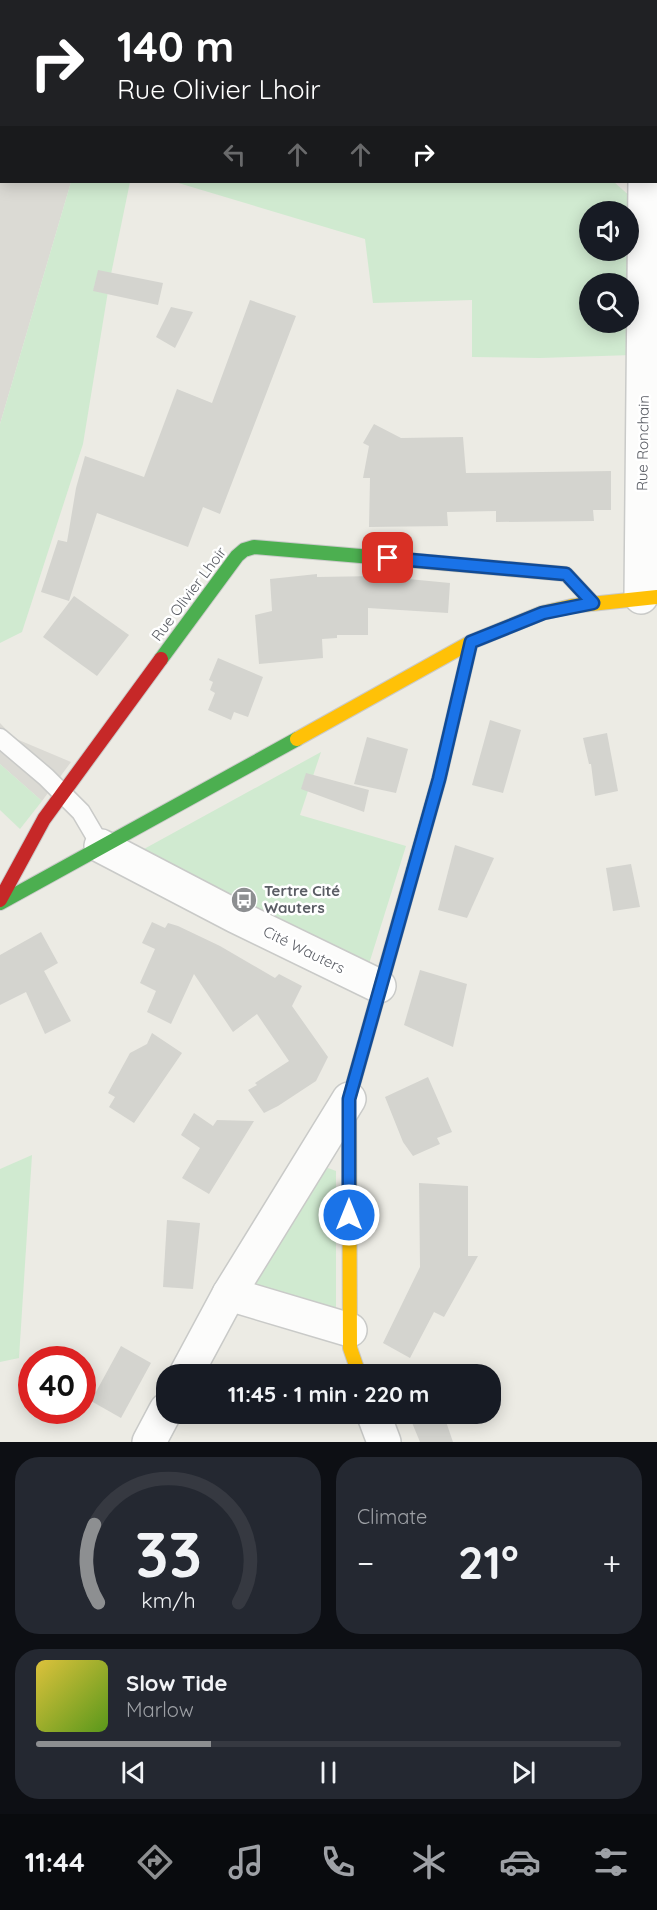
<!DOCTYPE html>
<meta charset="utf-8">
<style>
body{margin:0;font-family:Quicksand,sans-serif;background:#242831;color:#f1f3f6;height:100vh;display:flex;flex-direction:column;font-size:22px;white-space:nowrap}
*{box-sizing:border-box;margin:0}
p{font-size:20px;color:#9ea1a6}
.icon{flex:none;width:33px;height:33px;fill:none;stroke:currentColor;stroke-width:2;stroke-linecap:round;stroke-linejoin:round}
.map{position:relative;height:1442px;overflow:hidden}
.side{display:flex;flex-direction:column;gap:15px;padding:15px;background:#0d0f14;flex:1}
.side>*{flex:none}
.guide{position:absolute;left:0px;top:0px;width:657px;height:183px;box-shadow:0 3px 15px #0003;background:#202124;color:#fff;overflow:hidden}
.buttons{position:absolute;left:579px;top:201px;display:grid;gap:12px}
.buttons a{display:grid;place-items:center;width:60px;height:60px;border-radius:50%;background:#171b24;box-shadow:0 3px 15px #0003;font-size:30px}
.speed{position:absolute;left:18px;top:1346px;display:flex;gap:12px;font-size:30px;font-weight:700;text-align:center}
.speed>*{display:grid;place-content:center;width:78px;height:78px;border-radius:50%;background:#171b24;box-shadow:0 3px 15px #0003;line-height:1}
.speed .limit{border:9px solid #d22;background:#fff;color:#111}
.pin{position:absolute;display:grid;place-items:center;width:51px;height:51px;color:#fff;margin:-26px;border-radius:12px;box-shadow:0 3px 9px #0006}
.me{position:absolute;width:66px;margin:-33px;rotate:0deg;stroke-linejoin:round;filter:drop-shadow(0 0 4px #0008)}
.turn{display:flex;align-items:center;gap:21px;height:126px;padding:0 18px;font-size:27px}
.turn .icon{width:78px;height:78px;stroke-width:2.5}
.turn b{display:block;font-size:42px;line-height:51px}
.lanes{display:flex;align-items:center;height:57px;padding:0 18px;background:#0003;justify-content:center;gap:30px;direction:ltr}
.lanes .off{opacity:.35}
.big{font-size:45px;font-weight:800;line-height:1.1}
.side .widget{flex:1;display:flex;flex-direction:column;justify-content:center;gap:9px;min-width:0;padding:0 21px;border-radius:24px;background:#242831}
.side .dial{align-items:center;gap:0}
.dial svg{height:156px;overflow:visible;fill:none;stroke:#363941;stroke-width:7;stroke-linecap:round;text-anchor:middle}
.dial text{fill:#f1f3f6;stroke:none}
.song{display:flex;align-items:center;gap:18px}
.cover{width:72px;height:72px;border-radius:9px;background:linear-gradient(135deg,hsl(50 70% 55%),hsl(90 70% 35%))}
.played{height:6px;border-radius:3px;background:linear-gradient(90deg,#8d8f91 30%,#363941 30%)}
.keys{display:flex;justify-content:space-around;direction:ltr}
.heat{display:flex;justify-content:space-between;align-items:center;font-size:33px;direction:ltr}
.side .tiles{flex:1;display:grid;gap:15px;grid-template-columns:1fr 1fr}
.widget:last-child{grid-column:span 2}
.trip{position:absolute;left:156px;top:1364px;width:345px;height:60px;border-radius:24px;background:#171b24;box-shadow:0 3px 15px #0003;font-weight:800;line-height:60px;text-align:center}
.dock{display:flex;height:96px;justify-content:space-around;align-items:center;background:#090b0e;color:#9ea1a6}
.dock .icon{width:42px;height:42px}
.dock .current{color:#8d8f91}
.dock b{font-size:27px;color:#f1f3f6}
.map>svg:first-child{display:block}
.industrial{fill:#dbdad4}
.green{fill:#d0ead0;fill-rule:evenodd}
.building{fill:#d4d4cf}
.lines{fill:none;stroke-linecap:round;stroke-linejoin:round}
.lane-casing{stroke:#c9cac8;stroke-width:21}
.street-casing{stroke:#c9cac8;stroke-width:36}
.fast-casing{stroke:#cacac9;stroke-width:16}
.slow-casing{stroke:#cacac9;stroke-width:16}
.jam-casing{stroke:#cacac9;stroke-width:16}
.lane{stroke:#fcfcfb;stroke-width:18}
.street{stroke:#fcfcfb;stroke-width:33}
.fast{stroke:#4caf50;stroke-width:14}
.slow{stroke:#ffc107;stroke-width:14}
.jam{stroke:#c62828;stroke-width:14}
.route-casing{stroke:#114b97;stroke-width:15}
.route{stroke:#1a73e8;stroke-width:10}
.labels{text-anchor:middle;stroke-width:5;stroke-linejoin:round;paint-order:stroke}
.street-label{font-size:15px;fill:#5a5d64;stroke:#fff}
.poi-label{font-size:15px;font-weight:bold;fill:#5a5d64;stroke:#fff;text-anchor:start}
</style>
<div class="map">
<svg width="657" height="1442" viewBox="0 0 657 1442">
<rect width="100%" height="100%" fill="#ecebe4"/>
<g class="industrial">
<path d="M0 0H584L2 2V182H71L0 424Z"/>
<path d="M0 723 14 738 71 762 42 801 0 764Z"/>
</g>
<g class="green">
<path d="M71 182H130L110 279 83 444 22 632 0 643V424Z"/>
<path d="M175 182H614L632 198V355L540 358 472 357V300L373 303 365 239ZM590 212H628V250H590ZM590 284H628V322H590Z"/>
<path d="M321 752 300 815 406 846 368 967 150 862 144 849Z"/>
<path d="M0 764 42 801 20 829 0 810Z"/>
<path d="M32 1155 19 1358 0 1362V1169Z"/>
<path d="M328 1168 336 1171V1315L250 1283 320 1170Z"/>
</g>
<g class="building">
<path d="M98 270 163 283 158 305 93 291Z"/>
<path d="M250 300 296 316 220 514 203 507 188 547 97 513 69 601 41 592 58 540 67 542 76 488 85 456 144 477 177 389 212 403Z"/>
<path d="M171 307 193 312 175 348 156 337Z"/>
<path d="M374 424 401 438 463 437 466 473 611 471V510H593L594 521 496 522V511L447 512 448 526 369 527 370 478H363L369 446 363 443Z"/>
<path d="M317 574V577L377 576 450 583 448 613 368 608V635H337V638L322 639 323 658 259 664 255 615 272 611 270 579Z"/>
<path d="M74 596 129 635 97 676 43 637Z"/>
<path d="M218 658 263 677 248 717 234 712 231 720 208 710 215 693 210 690 213 682 209 680Z"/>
<path d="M490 720 521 730 503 793 472 785Z"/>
<path d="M607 733 618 791 595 796 591 764H589L583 738Z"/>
<path d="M367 737 408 749 396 793 354 784Z"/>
<path d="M306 773 369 790 364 812 301 789Z"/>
<path d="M455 845 494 858 467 918 438 910Z"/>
<path d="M631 864 640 907 613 911 606 868Z"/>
<path d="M152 922 165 928 168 923 178 926 220 946 275 978 279 974 302 986 292 1006 328 1057 316 1081 278 1106 264 1113 248 1090 257 1085 255 1083 289 1061 257 1014 233 1032 194 974 171 1024 147 1012 156 991 140 983 155 949 142 943Z"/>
<path d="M41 932 58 963 44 971 71 1021 45 1034 26 992 0 1005V955Z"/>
<path d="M420 970 467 984 453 1047 404 1025Z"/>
<path d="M152 1033 182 1053 134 1123 109 1107 115 1097 108 1093 130 1053 147 1044Z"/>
<path d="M428 1077 452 1132 437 1138 440 1144 413 1156 403 1142 385 1097Z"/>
<path d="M194 1113 213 1126 217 1120 254 1121 209 1194 182 1178 200 1148 181 1135Z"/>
<path d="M419 1183 468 1186V1256H478L444 1317 434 1312 410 1358 383 1343 420 1267Z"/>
<path d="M167 1220 200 1223 193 1289 163 1287Z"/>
<path d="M121 1346 151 1363 121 1418 91 1401Z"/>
<path d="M408 1413H443L453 1442H420Z"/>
</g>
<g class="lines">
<g class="lane-casing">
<g id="lane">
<path d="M331 0 336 2"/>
<path d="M0 738 46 777 81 812 101 846"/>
</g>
</g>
<g class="street-casing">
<g id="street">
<path d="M656 133 657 130"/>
<path d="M641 597 645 182"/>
<path d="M101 846 235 916 379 986"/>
<path d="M229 1294 350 1330"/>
<path d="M186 1374 229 1294 349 1099"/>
<path d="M373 1413 384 1442"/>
<path d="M149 1442 166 1410"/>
</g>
</g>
<g class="fast-casing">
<g id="fast">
<path d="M161 659 237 556 244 550 254 547 384 558"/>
<path d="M413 871 439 779 471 642"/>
<path d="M0 903 297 739"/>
</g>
</g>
<g class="slow-casing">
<g id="slow">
<path d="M384 558 566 574 593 603"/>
<path d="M297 739 471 642 542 613 572 606 657 597"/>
<path d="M359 1374 350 1348 349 1099 413 871"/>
</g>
</g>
<g class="jam-casing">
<path id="jam" d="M0 900 44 819 161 659"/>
</g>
<use href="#lane" class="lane"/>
<use href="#street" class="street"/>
<use href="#fast" class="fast"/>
<use href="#slow" class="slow"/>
<use href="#jam" class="jam"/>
</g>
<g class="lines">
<g class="route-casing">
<path id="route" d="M349 1215V1099L439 779 471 642 543 613 593 603 566 574 388 558"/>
</g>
<use href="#route" class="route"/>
</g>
<defs>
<g id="bus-disc" transform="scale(1.35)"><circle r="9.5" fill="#8d8f91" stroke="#fff"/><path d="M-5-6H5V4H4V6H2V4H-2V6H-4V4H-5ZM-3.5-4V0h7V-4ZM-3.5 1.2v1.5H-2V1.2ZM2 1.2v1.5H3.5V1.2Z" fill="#fff"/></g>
</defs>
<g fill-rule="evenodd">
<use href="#bus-disc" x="244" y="900"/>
</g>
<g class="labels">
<g class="street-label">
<text transform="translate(643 443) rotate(-89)" y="5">Rue Ronchain</text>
<text transform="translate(189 594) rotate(-53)" y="5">Rue Olivier Lhoir</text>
<text transform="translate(304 950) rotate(26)" y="5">Cité Wauters</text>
</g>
<g class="poi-label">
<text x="264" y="896">Tertre Cité<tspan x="264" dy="17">Wauters</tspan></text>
</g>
</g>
</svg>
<div class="buttons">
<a><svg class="icon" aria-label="sound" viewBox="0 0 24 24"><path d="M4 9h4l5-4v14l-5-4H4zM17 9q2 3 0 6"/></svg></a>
<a><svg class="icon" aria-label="search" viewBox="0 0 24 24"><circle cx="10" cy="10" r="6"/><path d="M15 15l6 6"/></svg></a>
</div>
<div class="speed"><div class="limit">40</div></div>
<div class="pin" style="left:388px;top:558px;background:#d93025"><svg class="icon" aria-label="arrive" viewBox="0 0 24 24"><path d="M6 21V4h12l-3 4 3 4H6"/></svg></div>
<svg class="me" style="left:349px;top:1215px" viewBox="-20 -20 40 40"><circle r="17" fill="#1a73e8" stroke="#fff" stroke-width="3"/><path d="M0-11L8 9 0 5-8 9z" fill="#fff"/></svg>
<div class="trip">11:45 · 1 min · 220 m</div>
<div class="guide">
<div class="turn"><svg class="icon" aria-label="right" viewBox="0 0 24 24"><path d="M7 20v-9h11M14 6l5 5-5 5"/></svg><div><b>140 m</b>Rue Olivier Lhoir</div></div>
<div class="lanes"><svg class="icon off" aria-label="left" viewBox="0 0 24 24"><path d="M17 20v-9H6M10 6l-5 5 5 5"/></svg><svg class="icon off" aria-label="ahead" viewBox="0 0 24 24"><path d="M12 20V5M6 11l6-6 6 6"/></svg><svg class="icon off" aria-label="ahead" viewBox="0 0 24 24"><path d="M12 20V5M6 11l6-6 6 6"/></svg><svg class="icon" aria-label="right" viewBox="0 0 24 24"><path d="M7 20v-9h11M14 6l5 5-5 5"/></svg></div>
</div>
</div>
<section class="side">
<div class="tiles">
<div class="widget dial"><svg viewBox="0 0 100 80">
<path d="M14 69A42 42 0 1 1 86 69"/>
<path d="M14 69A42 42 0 0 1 12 29" stroke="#8d8f91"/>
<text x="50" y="56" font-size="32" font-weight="700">33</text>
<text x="50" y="72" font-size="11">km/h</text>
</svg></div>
<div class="widget"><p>Climate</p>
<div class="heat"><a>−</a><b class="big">21°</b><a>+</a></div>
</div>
<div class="widget">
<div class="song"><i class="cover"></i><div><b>Slow Tide</b><p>Marlow</p></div></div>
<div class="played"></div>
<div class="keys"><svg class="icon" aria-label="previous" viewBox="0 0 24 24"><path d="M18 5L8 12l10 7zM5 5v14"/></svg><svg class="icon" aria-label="pause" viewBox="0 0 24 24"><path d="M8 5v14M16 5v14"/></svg><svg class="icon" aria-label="next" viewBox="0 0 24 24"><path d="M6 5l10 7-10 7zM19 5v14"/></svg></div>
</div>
</div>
</section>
<nav class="dock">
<b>11:44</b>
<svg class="icon current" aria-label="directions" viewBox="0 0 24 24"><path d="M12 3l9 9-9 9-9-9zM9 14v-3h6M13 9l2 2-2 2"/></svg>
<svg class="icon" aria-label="music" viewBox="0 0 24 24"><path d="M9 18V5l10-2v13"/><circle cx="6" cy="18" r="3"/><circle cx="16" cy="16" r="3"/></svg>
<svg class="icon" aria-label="phone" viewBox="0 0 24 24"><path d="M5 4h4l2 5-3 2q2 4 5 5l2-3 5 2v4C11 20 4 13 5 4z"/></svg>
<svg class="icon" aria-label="climate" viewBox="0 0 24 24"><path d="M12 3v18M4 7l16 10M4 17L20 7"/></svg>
<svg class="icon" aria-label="car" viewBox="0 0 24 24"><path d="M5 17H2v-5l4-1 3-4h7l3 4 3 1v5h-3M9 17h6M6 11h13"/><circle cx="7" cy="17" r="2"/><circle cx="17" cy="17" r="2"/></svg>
<svg class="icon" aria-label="filters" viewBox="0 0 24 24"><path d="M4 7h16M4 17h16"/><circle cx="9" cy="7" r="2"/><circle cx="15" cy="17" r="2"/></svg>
</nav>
